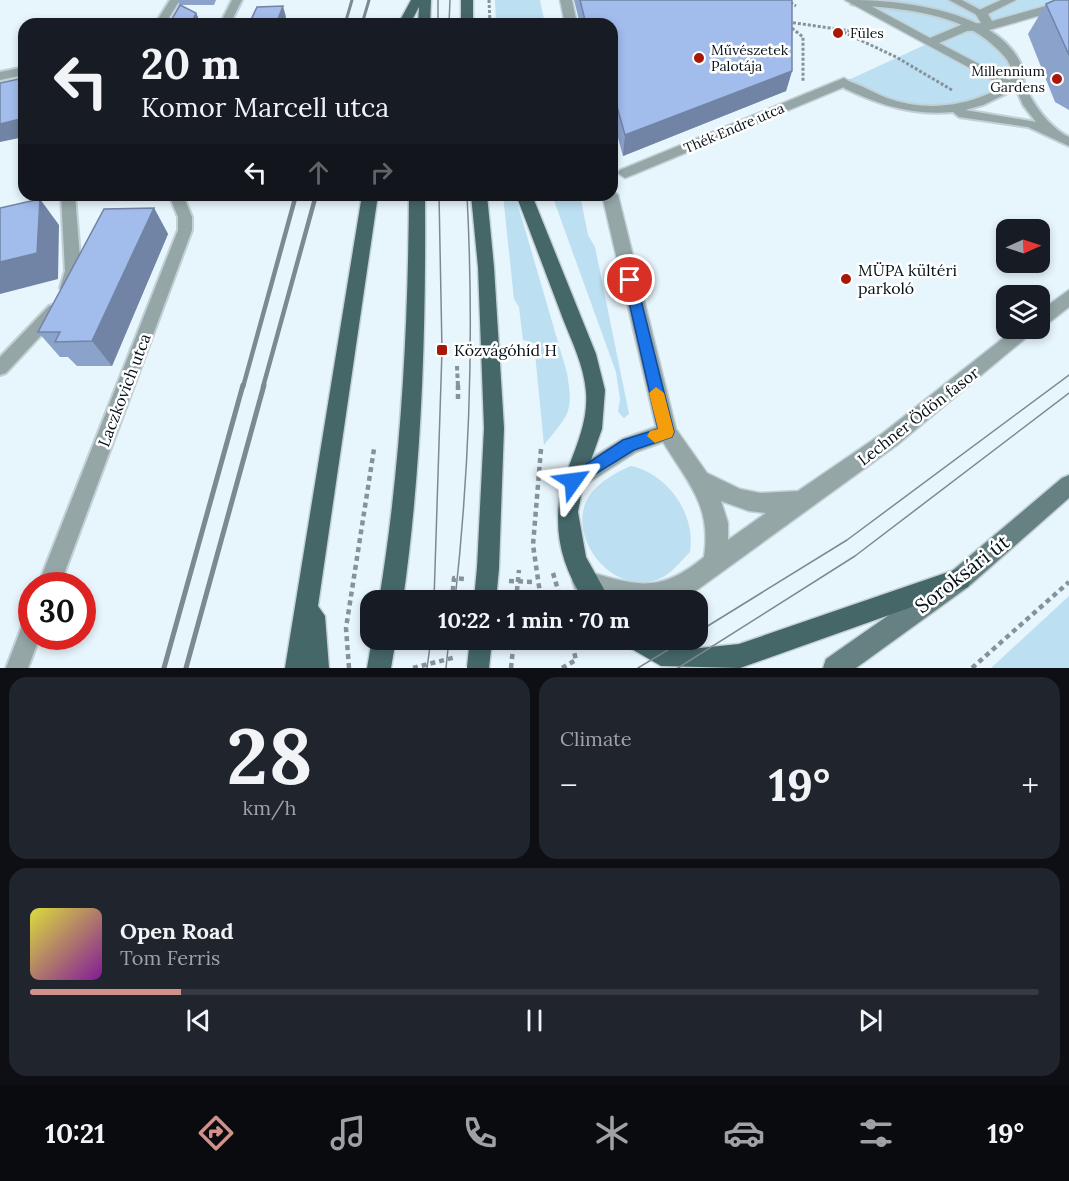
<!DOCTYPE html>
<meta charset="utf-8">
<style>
body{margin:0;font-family:Lora,serif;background:#20242c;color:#f1f3f6;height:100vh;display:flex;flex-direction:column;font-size:22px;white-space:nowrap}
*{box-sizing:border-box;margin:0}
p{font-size:20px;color:#9ea1a6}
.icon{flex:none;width:33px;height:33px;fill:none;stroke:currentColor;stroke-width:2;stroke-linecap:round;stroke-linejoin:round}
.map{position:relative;height:668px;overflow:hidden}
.sheet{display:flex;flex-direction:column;gap:9px;padding:9px;background:#0d0f14;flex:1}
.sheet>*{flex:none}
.hud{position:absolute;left:18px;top:18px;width:600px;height:183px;border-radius:18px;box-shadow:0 3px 9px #0003;background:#171b24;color:#f1f3f6;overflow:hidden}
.needle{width:39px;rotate:87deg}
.buttons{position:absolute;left:996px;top:219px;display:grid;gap:12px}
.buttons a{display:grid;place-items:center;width:54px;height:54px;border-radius:12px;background:#171b24;box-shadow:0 3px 9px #0003;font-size:30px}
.speed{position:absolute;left:18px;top:572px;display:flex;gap:12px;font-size:30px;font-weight:700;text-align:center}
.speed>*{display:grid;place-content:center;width:78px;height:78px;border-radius:50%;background:#171b24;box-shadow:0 3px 9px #0003;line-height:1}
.speed .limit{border:9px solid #d22;background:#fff;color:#111}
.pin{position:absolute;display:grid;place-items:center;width:51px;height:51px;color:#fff;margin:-26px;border:3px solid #fff;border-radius:50%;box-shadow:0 2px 6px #0007}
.me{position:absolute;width:66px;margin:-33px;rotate:59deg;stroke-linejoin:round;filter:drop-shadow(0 0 4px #0008)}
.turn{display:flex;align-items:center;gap:21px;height:126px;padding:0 24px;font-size:27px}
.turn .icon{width:78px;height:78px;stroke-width:2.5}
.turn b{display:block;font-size:42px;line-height:51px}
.lanes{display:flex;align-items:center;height:57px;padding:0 24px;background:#0003;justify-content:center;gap:30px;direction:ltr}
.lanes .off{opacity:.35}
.big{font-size:45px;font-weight:800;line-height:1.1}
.sheet .card{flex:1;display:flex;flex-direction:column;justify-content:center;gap:9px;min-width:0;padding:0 21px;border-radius:18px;background:#20242c}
.sheet .dial{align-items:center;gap:0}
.dial b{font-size:78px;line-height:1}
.song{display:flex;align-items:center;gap:18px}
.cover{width:72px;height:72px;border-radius:9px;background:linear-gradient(135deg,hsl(60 70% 55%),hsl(290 70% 35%))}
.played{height:6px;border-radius:3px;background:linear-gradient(90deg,#d1908a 15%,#363941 15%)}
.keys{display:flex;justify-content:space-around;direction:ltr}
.heat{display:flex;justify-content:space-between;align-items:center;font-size:33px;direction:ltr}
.sheet .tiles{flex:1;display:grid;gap:9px;grid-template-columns:1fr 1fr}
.card:last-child{grid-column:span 2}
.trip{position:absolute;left:360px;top:590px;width:348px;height:60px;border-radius:18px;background:#171b24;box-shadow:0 3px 9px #0003;font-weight:800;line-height:60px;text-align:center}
.tabs{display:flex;height:96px;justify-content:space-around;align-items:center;background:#090b0e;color:#9ea1a6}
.tabs .icon{width:42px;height:42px}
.tabs .on{color:#d1908a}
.tabs b{font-size:27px;color:#f1f3f6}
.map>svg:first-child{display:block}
.green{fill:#bcdff2}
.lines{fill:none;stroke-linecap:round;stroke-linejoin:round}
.lane-casing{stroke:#c3d0d7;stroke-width:4}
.street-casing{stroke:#c3d0d7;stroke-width:3}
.secondary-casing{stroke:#c3d0d7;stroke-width:3}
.primary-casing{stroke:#c3d0d7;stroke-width:3}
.path-far2{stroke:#859299;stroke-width:3;stroke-dasharray:3 2;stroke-linecap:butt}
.path-far1{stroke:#859299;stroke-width:4;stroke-dasharray:4.5 3;stroke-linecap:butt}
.path{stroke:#859299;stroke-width:4.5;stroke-dasharray:5 4;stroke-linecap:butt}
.lane{fill:#94a6a6;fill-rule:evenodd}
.street{fill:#94a6a6;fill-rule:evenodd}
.secondary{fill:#668182;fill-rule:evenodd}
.primary{fill:#456768;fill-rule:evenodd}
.tram{stroke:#7c8990;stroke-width:1.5}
.rail-far2{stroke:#7c8990;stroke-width:3}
.rail-far1{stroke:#7c8990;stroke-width:4.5}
.rail{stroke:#7c8990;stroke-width:5}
.primary-bridge-casing{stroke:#c3d0d7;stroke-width:25;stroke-linecap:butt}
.path-bridge{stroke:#859299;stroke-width:4.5;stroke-dasharray:5 4;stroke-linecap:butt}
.primary-bridge{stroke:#456768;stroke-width:22}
.wall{fill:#8ba2cb}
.shaded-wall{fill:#7184a5}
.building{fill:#a2bcec;stroke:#7184a5;stroke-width:1.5}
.route{fill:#1a73e8;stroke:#114b97;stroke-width:1.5}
.slow{fill:#f59e0b}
.poi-dot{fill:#a91806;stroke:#fff;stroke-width:2}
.labels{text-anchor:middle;stroke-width:5;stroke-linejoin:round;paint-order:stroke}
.far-poi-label{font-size:14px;fill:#051017;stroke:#fff;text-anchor:start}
.far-street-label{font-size:14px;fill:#051017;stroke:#fff}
.poi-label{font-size:16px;fill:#051017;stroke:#fff;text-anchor:start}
.street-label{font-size:16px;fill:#051017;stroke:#fff}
.near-street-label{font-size:20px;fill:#051017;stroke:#fff}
</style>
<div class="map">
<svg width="1069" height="668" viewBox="0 0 1069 668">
<rect width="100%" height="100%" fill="#e7f5fc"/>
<g class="green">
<path d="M495 0H540L545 24H496Z"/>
<path d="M860 0H1059L999 21 963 22 1002 47 1017 80 976 104 910 109 844 82 929 43Z"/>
<path d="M503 195H515L567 373C574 414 568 415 544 445L534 343 523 340 519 307 514 299Z"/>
<path d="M552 195H580L588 235 595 247 629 414 624 418 618 412 620 399 616 372Z"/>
<path d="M631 466C668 474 696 514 690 552 681 561 671 574 659 579 612 598 563 534 590 495 598 483 618 471 631 466Z"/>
<path d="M1069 596V668H991Z"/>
</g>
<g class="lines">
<g class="lane-casing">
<g id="lane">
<path d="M170 0H180L165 24H155Z"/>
<path d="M232 0H242L230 24H220Z"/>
<path d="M851 0C902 0 997 11 1021 64 1024 70 1022 76 1024 82 1031 103 1050 128 1069 137V146L1028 127 959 117 953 112C914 116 879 105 844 88V82L848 81C861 85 874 93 887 98 920 110 956 108 988 94 998 90 1010 86 1012 74 1011 62 1004 55 995 47 959 12 903 9 855 5L851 4ZM1016 89 1023 105 1036 122 965 110 983 105Z"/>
<path d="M949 0H962L986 13 977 15Z"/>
<path d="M24 67V75L0 80V72Z"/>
<path d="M61 195H75L81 271 74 292 68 294 60 288 65 271Z"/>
<path d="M169 195H183L192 217V230L60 585H38L178 230V217Z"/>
<path d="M55 304 63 310 61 314 6 373 0 375V357L49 306Z"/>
<path d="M32 618V636H40L28 668H6L24 621Z"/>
</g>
</g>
<g class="street-casing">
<g id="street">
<path d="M560 0H572L577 24H565Z"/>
<path d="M845 0H860L930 38 961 25 981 23 975 13 977 11 1001 0H1016L988 14 992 21 1067 0 1069 7 989 30 967 31 939 43 1017 84V90L1012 91Z"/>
<path d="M844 78 850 82 849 85 630 176 625 178 618 173 620 170Z"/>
<path d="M612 190 618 195 676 429 707 473 740 489 760 493 798 491 883 433 1016 328H1038L897 445 690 595C660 608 604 601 575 589L572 581 575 573 583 570C635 585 659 595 704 557 712 506 688 483 663 442L636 452 580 488 573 491 566 488 563 481 566 474 622 439 656 427 602 195H612ZM721 501 749 511 766 513 728 540V523Z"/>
<path d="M1069 290V307L1046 325 1040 327V311Z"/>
</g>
</g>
<g class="secondary-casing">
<path id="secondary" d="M1069 475V498L968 587 856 668H823L826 659 952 571 1062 478Z"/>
</g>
<g class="primary-casing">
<g id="primary">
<path d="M411 0H431L430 24H418L419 7 410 24H398Z"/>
<rect x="461" y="0" width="12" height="24"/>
<path d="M362 195H378L318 606 325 616 329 668H285Z"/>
<path d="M409 195H425C426 331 422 465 403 600H379C401 466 408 331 409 195Z"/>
<path d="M471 195H487L494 267 504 428 499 568 496 576 488 579 480 576 477 568 484 428 478 267Z"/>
<path d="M516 195H532L596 354 605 390 602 429 584 480 578 512 586 557 610 600H584C556 558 550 513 569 466 578 442 588 419 586 392 584 366 572 342 563 319 547 277 532 236 516 195Z"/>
<path d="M960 568 968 571 971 579 968 587 740 668 661 666 630 648 627 639H660L690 649 739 644Z"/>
<path d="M372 639H396L391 668H367Z"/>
</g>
</g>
<g class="path-far2">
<path d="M489 0 490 24"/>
<path d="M786 0 796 6"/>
<path d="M788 22 879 35"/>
<path d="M788 25 803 37V82"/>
<path d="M839 30 896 57 952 90"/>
</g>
<path class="path-far1" d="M457 366 458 387"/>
<g class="path">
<path d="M458 385V402"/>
<path d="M541 449 533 545 541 600"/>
<path d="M553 573 561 600"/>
<path d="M509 581 535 582"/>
<path d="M508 593H520L519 600"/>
<path d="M452 600 454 578 465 579"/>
<path d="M452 639 454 648"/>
<path d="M349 668 346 628 374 449"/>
<path d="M413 668 456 657"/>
<path d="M511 668 514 639"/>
<path d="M562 668 576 660 571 639"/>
<path d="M972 668 1069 582"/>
</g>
<use href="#lane" class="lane"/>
<use href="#street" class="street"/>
<use href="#secondary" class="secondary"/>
<use href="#primary" class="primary"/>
<g class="tram">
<path d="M438 0V24"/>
<path d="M449 24 450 0"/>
<path d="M434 600 442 350 439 195"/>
<path d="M455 600C470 465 474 331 467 195"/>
<path d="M698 632 847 540 1069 375"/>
<path d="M427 668 431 639"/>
<path d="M446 668 449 639"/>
<path d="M638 668 686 639"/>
<path d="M678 668 855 556 1069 393"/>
</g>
<g class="rail-far2">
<path d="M345 24 352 0"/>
<path d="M362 24 369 0"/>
</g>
<g class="rail-far1">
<path d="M243 387 296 195"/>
<path d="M263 387 316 195"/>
</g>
<g class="rail">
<path d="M164 668 243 385"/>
<path d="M186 668 264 385"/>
</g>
<g class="primary-bridge-casing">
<g id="primary-bridge">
<path d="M485 600 488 568"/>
<path d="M478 668 481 639"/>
</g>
</g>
<path class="path-bridge" d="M516 600 519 570"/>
<use href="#primary-bridge" class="primary-bridge"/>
</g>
<g class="wall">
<path d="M177 0H216L214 5H181L196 13 201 24H169L180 5Z"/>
<path d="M574 0H792V71L786 91 623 156 612 116V24H580Z"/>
<path d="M1069 0V110L1055 102 1028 34 1046 4Z"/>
<path d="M154 208 168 234 112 366H77L68 357H60L38 332Z"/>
</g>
<g class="shaded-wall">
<path d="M283 6 286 17 284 24H276Z"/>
<path d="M196 13 201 24H191Z"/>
<path d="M792 71 786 91 623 156 625 135Z"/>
<path d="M24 118V137L0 142V124Z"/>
<path d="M40 199 59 225 58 279 0 294V262Z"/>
<path d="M154 208 168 234 112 366 92 341Z"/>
</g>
<g class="building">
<path d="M580 0H792V71L625 135 612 89V24H586Z"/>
<path d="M1055 0H1069V55L1046 4Z"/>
<path d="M180 5 196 13 191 24H169Z"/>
<path d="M283 6 276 24H249L257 7Z"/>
<path d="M24 78V118L0 124V83Z"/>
<path d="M40 199 37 253 0 262V208Z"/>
<path d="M154 208 92 341 55 342 60 332H38L104 209Z"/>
</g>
<path class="route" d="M630 275 636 280 674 432 672 437 634 450 573 488 568 486 565 481 568 476 623 440 658 429 624 280Z"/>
<path class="slow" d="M656 387 664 393 674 432 672 437 655 443 647 436 650 431 658 429 649 393Z"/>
<g class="poi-dot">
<circle cx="838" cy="33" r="6"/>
<circle cx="699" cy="58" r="6"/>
<circle cx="1057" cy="79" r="6"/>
<circle cx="846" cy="279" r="6"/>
<rect x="436" y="344" width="12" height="12" rx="3"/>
</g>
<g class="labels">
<g class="far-poi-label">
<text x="850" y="38">Füles</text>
<text x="711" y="55">Művészetek<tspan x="711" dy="16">Palotája</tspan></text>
<text x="1045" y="76" text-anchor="end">Millennium<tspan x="1045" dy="16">Gardens</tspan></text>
</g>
<g class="far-street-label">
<text transform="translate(734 128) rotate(-23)" y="5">Thék Endre utca</text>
</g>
<g class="poi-label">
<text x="858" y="276">MÜPA kültéri<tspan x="858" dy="18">parkoló</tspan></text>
<text x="454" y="356">Közvágóhíd H</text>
</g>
<g class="street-label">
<text transform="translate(124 390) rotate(-69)" y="6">Laczkovich utca</text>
<text transform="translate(918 416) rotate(-38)" y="6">Lechner Ödön fasor</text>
</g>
<g class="near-street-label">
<text transform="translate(962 574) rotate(-38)" y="7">Soroksári út</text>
</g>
</g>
</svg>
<div class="buttons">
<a><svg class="needle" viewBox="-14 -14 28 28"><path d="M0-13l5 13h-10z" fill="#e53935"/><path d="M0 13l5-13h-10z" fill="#9ea1a6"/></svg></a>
<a><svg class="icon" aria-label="layers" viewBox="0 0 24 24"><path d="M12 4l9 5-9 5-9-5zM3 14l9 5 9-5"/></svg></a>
</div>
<div class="speed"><div class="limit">30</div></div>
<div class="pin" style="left:630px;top:280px;background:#d93025"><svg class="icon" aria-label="arrive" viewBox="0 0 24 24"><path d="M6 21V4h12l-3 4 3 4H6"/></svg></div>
<svg class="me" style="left:573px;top:481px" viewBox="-20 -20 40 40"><path d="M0-17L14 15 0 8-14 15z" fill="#1a73e8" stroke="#fff" stroke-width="4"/></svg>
<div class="trip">10:22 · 1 min · 70 m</div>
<div class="hud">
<div class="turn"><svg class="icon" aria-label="left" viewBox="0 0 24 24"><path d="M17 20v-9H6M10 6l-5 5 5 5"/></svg><div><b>20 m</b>Komor Marcell utca</div></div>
<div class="lanes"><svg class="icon" aria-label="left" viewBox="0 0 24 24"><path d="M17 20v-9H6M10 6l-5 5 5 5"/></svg><svg class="icon off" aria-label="ahead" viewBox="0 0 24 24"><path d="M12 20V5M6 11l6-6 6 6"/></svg><svg class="icon off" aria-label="right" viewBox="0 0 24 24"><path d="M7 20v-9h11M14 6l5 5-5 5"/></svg></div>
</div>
</div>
<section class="sheet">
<div class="tiles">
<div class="card dial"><b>28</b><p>km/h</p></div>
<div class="card"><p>Climate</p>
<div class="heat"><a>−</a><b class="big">19°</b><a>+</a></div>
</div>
<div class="card">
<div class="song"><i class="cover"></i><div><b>Open Road</b><p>Tom Ferris</p></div></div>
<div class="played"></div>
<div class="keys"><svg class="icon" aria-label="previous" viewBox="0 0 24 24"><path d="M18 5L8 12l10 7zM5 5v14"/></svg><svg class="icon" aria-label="pause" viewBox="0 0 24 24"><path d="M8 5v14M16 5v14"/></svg><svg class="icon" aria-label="next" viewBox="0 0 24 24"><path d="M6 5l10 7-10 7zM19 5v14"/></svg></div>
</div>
</div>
</section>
<nav class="tabs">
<b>10:21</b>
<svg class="icon on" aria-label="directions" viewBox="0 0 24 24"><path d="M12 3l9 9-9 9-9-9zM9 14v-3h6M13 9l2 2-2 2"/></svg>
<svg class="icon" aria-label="music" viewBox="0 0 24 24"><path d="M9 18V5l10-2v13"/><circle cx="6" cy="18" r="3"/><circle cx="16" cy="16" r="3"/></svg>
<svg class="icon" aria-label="phone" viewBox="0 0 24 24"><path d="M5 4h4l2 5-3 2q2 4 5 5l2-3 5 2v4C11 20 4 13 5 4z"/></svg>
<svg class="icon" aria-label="climate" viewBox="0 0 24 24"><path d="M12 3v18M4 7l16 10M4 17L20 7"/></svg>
<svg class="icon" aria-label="car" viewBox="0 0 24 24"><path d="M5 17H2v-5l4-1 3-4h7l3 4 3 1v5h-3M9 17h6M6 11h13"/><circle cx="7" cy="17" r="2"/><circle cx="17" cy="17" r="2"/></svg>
<svg class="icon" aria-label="filters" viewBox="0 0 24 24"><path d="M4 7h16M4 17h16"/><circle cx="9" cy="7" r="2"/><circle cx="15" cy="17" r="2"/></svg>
<b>19°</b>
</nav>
